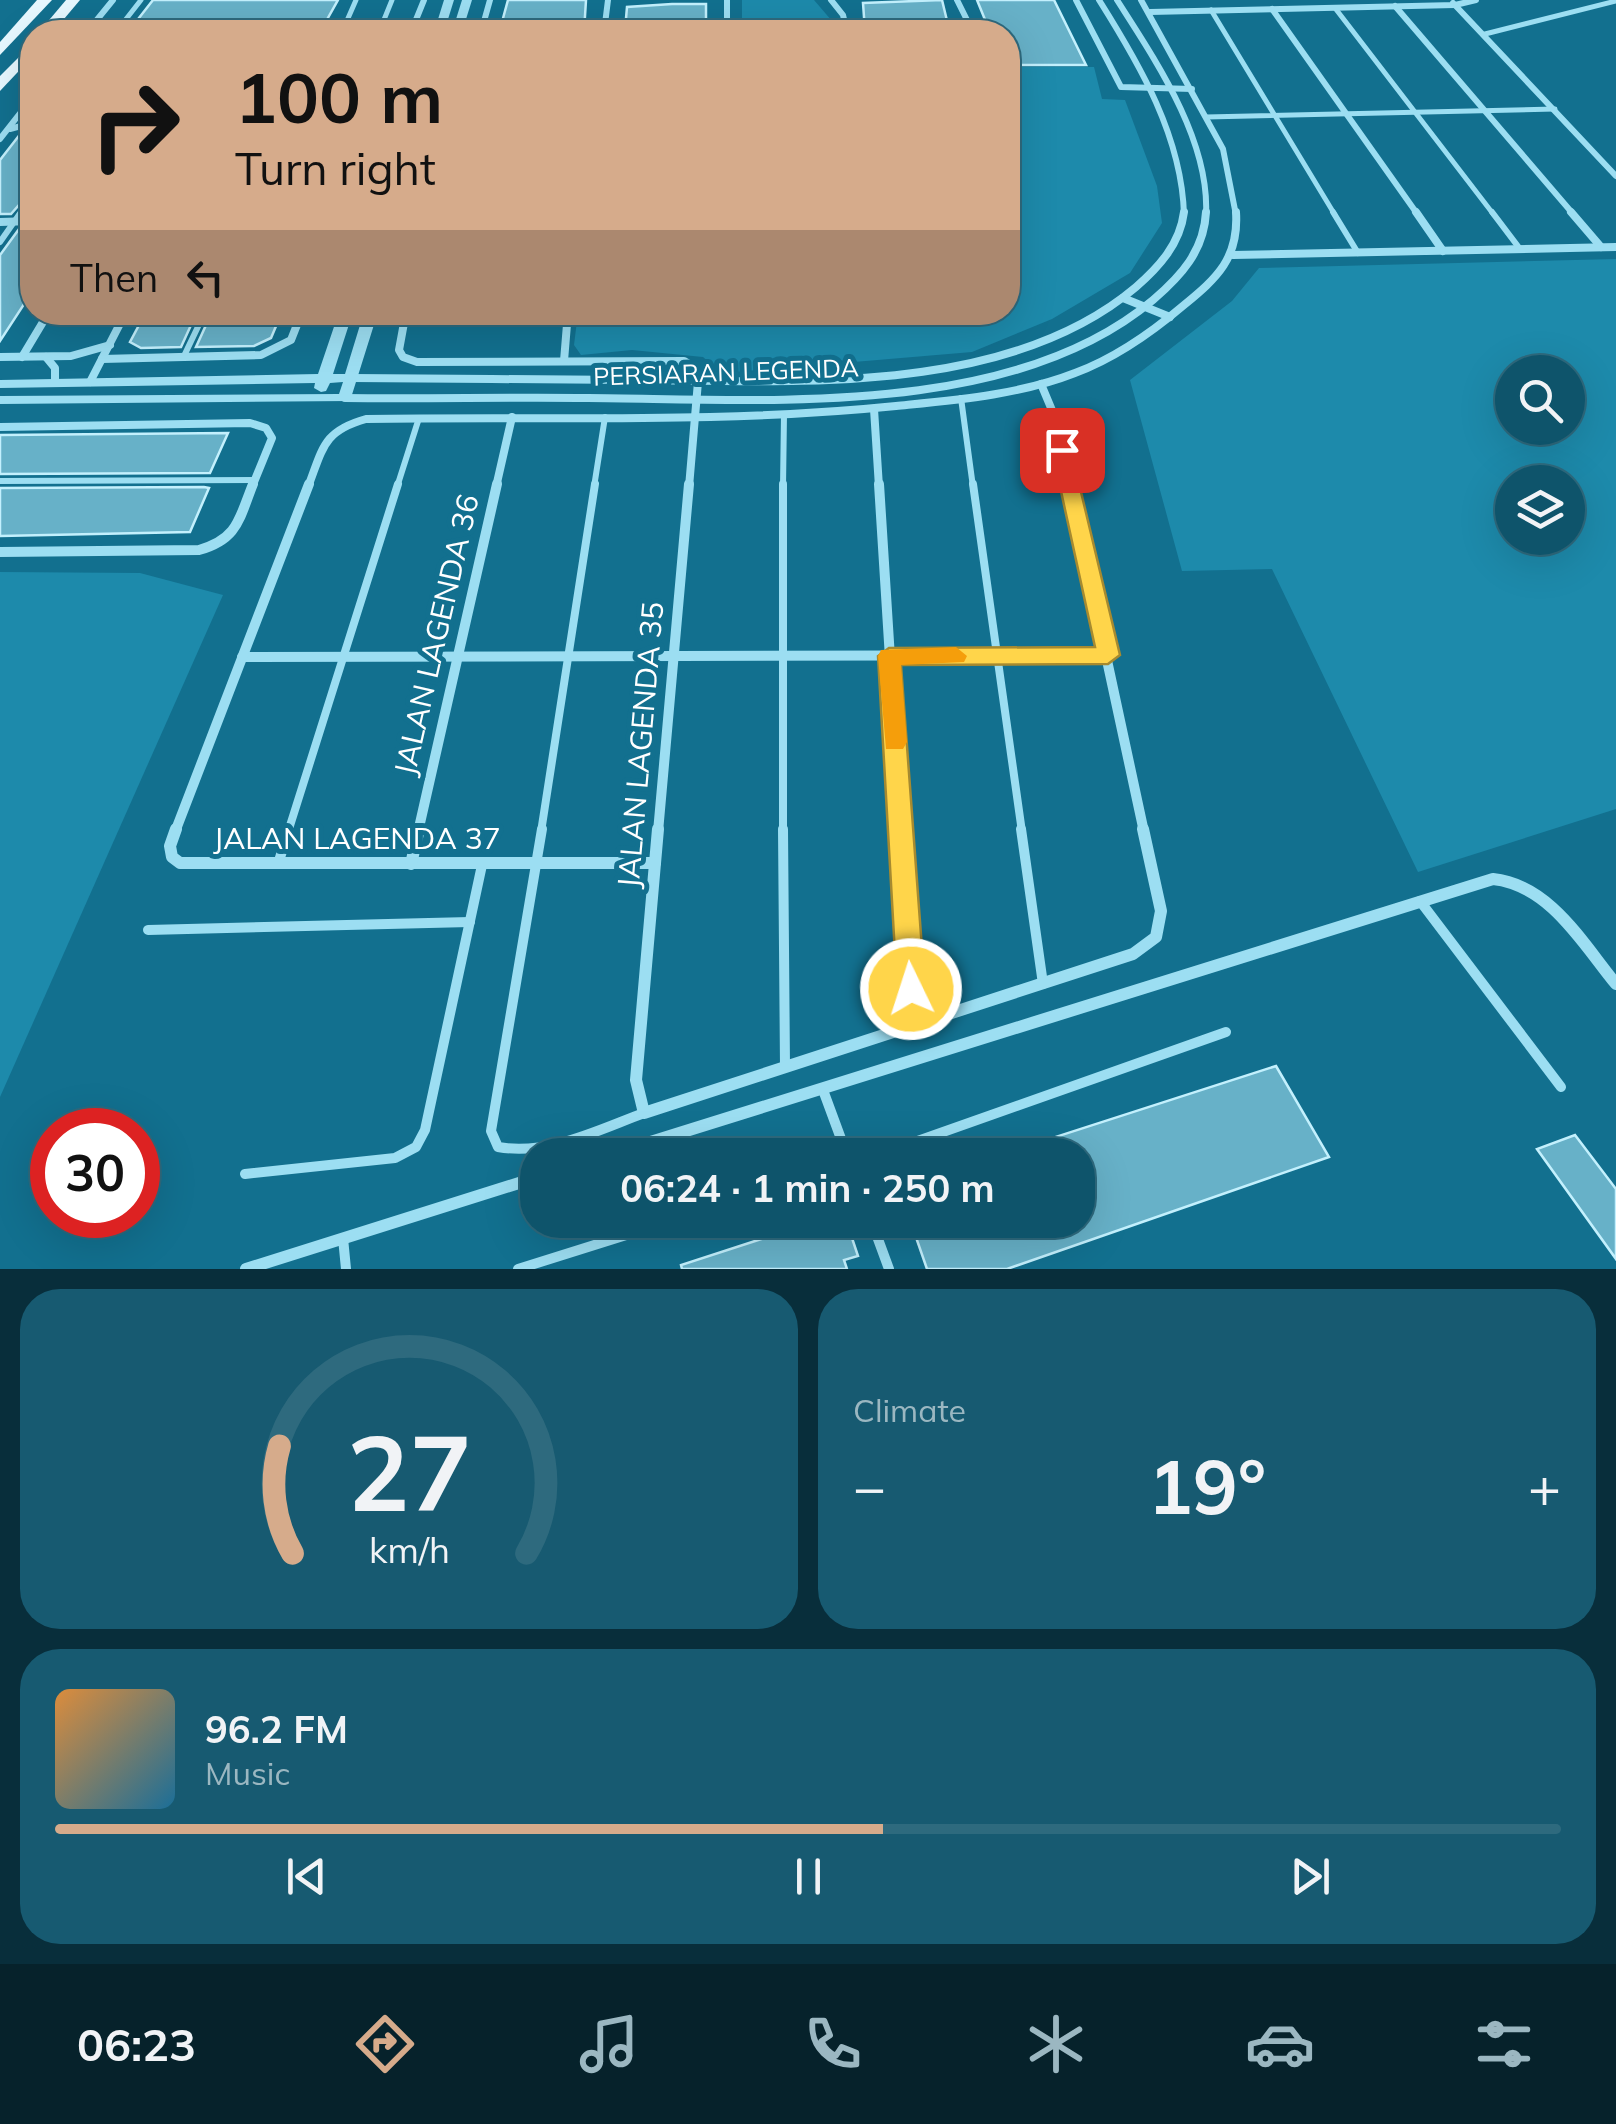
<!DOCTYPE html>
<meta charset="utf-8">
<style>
body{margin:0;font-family:Mulish,sans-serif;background:#175a71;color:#f1f3f6;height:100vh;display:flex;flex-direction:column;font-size:38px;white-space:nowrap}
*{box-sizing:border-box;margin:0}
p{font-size:32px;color:#9bb7c1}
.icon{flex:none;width:55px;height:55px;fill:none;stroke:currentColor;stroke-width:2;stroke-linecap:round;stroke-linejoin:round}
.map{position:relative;height:1269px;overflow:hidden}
.panel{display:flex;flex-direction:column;gap:20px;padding:20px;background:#082e3b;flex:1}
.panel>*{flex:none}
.banner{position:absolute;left:20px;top:20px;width:1000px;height:305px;border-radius:40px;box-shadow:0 10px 40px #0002,0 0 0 2px #2e6a7e;background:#d6ab8b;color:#111;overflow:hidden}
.controls{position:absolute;left:1495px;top:355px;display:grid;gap:20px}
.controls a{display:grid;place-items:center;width:90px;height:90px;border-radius:50%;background:#0e546b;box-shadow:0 10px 40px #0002,0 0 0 2px #2e6a7e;font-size:50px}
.speed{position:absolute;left:30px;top:1108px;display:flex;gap:20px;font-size:50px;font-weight:700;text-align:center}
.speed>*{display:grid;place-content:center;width:130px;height:130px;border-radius:50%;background:#0e546b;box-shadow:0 10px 40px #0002,0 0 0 2px #2e6a7e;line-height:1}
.speed .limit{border:15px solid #d22;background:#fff;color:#111}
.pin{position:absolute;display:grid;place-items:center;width:85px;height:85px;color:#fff;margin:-42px;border-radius:20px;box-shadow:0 5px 15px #0006}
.me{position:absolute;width:110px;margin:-55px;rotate:356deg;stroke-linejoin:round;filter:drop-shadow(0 0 8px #0008)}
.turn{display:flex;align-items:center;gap:35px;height:210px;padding:0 50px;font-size:45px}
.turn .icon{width:130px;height:130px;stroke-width:2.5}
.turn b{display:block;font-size:70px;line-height:85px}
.then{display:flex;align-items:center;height:95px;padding:0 50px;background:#0003;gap:20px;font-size:38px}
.big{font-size:75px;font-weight:700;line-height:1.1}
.panel .widget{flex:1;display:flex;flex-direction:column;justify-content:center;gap:15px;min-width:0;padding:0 35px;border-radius:40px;background:#175a71}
.panel .dial{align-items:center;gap:0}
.dial svg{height:260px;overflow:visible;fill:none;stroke:#2e6a7e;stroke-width:7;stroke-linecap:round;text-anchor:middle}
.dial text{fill:#f1f3f6;stroke:none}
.song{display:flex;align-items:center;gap:30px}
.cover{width:120px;height:120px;border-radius:15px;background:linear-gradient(135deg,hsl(30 70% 55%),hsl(200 70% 35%))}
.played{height:10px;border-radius:5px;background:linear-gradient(90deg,#d6ab8b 55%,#2e6a7e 55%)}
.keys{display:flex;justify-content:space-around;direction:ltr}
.heat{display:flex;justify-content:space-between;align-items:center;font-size:55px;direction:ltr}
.panel .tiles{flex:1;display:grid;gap:20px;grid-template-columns:1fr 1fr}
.widget:last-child{grid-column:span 2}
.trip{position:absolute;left:520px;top:1138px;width:575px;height:100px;border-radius:40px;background:#0e546b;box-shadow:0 10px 40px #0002,0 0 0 2px #2e6a7e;font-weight:700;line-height:100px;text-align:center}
.tabs{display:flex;height:160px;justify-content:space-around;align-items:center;background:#06222b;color:#9bb7c1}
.tabs .icon{width:70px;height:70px}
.tabs .active{color:#d6ab8b}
.tabs b{font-size:45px;color:#f1f3f6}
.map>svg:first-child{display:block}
.green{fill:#1d8aab;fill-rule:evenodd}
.building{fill:#67b1c8;stroke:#c3f0fd;stroke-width:2.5}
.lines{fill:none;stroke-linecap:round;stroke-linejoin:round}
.service-far3{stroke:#9cdef2;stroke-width:5}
.service-far2{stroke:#9cdef2;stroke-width:6}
.service-far1{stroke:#9cdef2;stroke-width:8}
.service{stroke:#9cdef2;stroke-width:10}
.minor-far3{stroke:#9cdef2;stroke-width:6}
.minor-far2{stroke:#9cdef2;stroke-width:8}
.minor-far1{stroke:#9cdef2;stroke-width:10}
.minor{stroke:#9cdef2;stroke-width:12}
.tertiary{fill:#9cdef2;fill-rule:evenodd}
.primary{fill:#e6f8ff;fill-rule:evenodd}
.route{fill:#ffd54a;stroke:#a68a30;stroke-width:2.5}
.slow{fill:#f59e0b}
.labels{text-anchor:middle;stroke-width:10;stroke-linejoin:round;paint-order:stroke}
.far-street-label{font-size:25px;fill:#fff;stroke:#12708f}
.street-label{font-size:30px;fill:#fff;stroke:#12708f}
</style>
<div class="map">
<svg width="1616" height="1269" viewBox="0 0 1616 1269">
<rect width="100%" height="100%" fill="#12708f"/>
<g class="green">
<path d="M742 0H814L832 21 833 32H742Z"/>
<path d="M1008 67H1094L1102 99 1125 100 1157 186 1162 223 1130 273 1052 319 972 352 722 373 703 357 632 350 581 355 574 345 578 313 1008 312V214L1021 181 1008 135Z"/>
<path d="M1616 259V809L1418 872 1272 569 1182 571 1130 380 1232 301 1259 268ZM1512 372H1568V428H1512ZM1568 482V538H1512V482Z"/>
<path d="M0 572 140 573 223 595 0 1097Z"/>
</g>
<g class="building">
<path d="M153 0H338L320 32H128Z"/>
<path d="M508 0H586L584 32H504L506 22H502Z"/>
<path d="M942 0 949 29H941L942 32 865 31 863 3Z"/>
<path d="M977 0H1054L1086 65H1008V32H990Z"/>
<path d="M672 4H706V32L625 30 627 7Z"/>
<path d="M32 130V190L11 214H0V160L21 133Z"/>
<path d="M32 228V292L0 341V255L19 229Z"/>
<path d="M146 312H197L181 347 141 348 130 342Z"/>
<path d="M212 312H282L271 338 254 346 196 347Z"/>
<path d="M228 433 210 473 0 474V435Z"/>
<path d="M0 488 204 487 209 488 190 532 0 536Z"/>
<path d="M1276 1066 1329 1157 1007 1269H927L910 1220H1078V1155H1013L1012 1151Z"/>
<path d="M1575 1135 1616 1189V1259L1537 1149Z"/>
<path d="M820 1220H846L858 1256 844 1260 847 1269H682L681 1265Z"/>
</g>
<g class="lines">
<g class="service-far3">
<path d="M1335 8 1494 215"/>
<path d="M1211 10 1335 215"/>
<path d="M116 32 141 0"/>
<path d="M342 32 356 0"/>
<path d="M379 32 392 0"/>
<path d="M1485 34 1616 1"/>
<path d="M1206 117 1555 109"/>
<path d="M19 215 32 196"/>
</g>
<g class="service-far2">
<path d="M1333 212 1358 253"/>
<path d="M1492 212 1520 249"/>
<path d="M0 242 21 212"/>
<path d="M184 356 205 312"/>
<path d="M961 398 973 487"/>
<path d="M0 481 255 480"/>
<path d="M397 487 419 418"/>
<path d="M594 487 605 417"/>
<path d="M783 487 784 414"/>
</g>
<g class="service-far1">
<path d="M973 484 1022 832"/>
<path d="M288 832 398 484"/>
<path d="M541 832 595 484"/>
<path d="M783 832V484"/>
</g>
<g class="service">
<path d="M542 829 491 1131 498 1147C548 1156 598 1130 644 1113"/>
<path d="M783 829 785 1067"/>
<path d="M1021 829 1043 984"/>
<path d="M278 864 289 829"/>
<path d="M1420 901 1561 1087"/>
<path d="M148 930 470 922"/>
<path d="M823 1090 847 1155"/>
<path d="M878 1155 1226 1032"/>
<path d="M245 1174 395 1158 416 1147 425 1130 482 865"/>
<path d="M871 1220 889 1269"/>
<path d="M343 1238 346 1269"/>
<path d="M518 1269 674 1220"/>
</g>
<g class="minor-far3">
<path d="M727 0V32"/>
<path d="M831 0 843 15 847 32"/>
<path d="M957 0 973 32"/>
<path d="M1076 0 1121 87 1192 89"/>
<path d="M1099 0C1140 65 1182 137 1184 215"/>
<path d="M1117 0C1156 61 1210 140 1206 215"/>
<path d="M1141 0 1223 149 1236 215"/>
<path d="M1453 3 1616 176"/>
<path d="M1395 6 1574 215"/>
<path d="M1272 9 1418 215"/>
<path d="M1150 12 1455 5 1476 0"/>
<path d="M87 32 113 0"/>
<path d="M411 32 424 0"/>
<path d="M481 32 490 0"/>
<path d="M604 32 608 0"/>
<path d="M10 129 32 123"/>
<path d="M0 139 32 98"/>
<path d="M1008 146V189"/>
</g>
<g class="minor-far2">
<path d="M1416 212 1443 251"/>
<path d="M1571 212 1601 247"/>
<path d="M0 222 32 221"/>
<path d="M1233 255 1616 247"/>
<path d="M1123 298 1170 317"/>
<path d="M406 312 399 350 403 357 417 362 684 361 699 370 689 487"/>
<path d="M0 357 71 356 110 345"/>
<path d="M22 357 49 312"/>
<path d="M46 357 55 368V383"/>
<path d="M102 359 261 355 291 340 302 312"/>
<path d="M564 361 568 312"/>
<path d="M351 378C445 379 538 379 632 380 792 381 1006 397 1136 287 1159 267 1180 244 1184 212"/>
<path d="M90 382 126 312"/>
<path d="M1041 384 1054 415 1069 487"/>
<path d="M345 398C426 399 507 397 588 398 764 399 1010 420 1153 300 1181 276 1204 251 1206 212"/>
<path d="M874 409 879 487"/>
<path d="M0 427 250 423 266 428 272 438 252 487"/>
<path d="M308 487C323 448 323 431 366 419 543 416 720 424 896 406 956 400 1019 395 1075 373 1116 358 1151 333 1184 305 1217 278 1239 258 1236 212"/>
<path d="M496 487 512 417"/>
</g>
<g class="minor-far1">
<path d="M879 484 901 832"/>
<path d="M1069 484 1144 832"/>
<path d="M0 552 199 550C238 539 239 519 253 484"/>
<path d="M242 657 1108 655"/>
<path d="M175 832 309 484"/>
<path d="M418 832 497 484"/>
<path d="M658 832 689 484"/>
</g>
<g class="minor">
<path d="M176 829 170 846 172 857 180 863H655"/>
<path d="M658 829 636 1080 644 1113 1133 954 1156 937 1161 911 1143 829"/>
<path d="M901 829 913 1026"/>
<path d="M411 864 419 829"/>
<path d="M609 1155 1493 879C1550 885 1583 944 1616 984"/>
<path d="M246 1269 538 1177"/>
</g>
<g class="tertiary">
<path d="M444 0H454L444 32H434Z"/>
<path d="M462 0H472L462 32H452Z"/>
<path d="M339 312H353L333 374H345L364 312H378L350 401 0 404V396L339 394 343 382 330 383 326 391 321 392 314 388 315 383 0 388V380L318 374Z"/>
</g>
<g class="primary">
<path d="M37 0H52L0 55V42Z"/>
<path d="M66 0H80L53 32H39Z"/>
<path d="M32 44V57L0 91V76Z"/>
</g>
</g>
<path class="route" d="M1062 444 1071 450 1120 655 1108 664 901 665 925 989 921 998 911 1002 901 998 897 989 878 656 889 648 1095 647 1052 450Z"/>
<path class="slow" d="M956 647 967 656 964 662 901 665 907 742 903 749H886L878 656 881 650Z"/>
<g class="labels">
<g class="far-street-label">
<text transform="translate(726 372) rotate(-2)" y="9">PERSIARAN LEGENDA</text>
</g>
<g class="street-label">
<text transform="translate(437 635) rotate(-77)" y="10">JALAN LAGENDA 36</text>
<text transform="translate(641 745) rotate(-85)" y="10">JALAN LAGENDA 35</text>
<text x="357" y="849">JALAN LAGENDA 37</text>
</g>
</g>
</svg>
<div class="controls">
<a><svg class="icon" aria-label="search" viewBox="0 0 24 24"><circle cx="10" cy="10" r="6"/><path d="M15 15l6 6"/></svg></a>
<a><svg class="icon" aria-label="layers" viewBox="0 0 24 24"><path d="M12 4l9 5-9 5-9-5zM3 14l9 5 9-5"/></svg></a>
</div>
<div class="speed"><div class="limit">30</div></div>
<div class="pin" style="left:1062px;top:450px;background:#d93025"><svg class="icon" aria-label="arrive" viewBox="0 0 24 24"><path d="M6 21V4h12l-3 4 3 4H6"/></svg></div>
<svg class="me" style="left:911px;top:989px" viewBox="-20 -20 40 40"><circle r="17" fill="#ffd54a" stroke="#fff" stroke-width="3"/><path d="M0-11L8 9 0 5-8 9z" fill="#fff"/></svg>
<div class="trip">06:24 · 1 min · 250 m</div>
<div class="banner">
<div class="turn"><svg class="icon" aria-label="right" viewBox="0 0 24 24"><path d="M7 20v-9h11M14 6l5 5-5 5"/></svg><div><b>100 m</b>Turn right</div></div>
<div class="then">Then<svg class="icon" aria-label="left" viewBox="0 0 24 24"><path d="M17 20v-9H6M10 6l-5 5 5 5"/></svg></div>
</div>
</div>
<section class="panel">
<div class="tiles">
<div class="widget dial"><svg viewBox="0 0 100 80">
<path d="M14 69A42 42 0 1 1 86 69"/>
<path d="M14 69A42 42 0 0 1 10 36" stroke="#d6ab8b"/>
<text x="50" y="56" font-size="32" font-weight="700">27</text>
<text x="50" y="72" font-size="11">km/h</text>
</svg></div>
<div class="widget"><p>Climate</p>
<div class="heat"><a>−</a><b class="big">19°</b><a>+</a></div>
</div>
<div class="widget">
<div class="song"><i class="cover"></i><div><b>96.2 FM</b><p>Music</p></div></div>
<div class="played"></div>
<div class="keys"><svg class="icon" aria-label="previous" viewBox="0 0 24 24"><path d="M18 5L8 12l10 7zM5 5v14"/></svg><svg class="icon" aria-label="pause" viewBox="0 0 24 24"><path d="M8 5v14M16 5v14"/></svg><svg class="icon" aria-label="next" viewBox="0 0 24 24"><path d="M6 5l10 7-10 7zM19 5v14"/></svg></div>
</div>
</div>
</section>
<nav class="tabs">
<b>06:23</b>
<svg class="icon active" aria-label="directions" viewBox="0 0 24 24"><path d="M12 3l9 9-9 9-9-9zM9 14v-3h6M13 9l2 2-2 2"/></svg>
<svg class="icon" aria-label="music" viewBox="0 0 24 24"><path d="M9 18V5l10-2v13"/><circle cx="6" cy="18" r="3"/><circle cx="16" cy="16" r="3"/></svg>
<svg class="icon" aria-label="phone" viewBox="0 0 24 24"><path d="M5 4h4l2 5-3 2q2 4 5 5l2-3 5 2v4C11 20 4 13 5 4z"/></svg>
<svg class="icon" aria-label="climate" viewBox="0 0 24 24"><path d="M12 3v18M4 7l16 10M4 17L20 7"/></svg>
<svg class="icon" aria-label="car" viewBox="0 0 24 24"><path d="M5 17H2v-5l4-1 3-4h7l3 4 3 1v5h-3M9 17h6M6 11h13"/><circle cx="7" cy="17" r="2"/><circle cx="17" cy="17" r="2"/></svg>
<svg class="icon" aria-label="filters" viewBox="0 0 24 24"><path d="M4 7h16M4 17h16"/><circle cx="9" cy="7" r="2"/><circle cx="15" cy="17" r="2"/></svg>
</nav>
